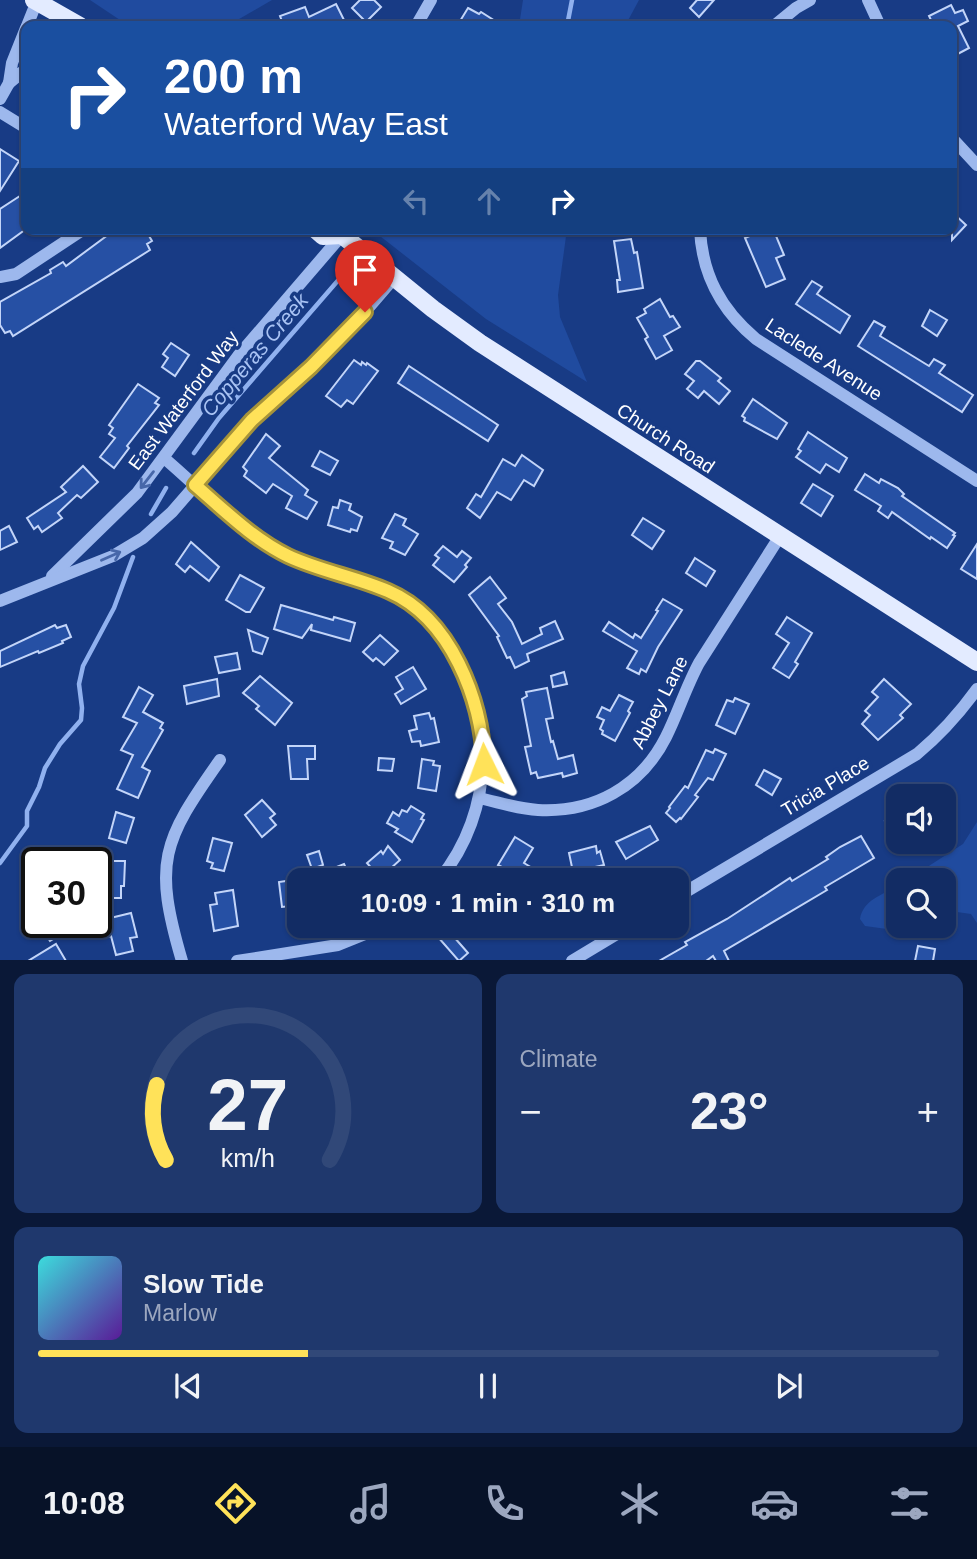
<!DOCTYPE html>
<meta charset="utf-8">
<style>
body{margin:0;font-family:Helvetica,sans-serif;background:#1f386d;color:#f1f3f6;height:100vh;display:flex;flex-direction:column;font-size:26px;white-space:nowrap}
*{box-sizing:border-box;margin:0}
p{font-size:23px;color:#9ca7bf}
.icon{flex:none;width:38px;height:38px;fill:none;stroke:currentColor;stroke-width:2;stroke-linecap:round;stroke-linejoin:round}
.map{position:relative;height:960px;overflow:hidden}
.drawer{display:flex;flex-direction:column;gap:14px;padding:14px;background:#0a1837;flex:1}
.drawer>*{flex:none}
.hud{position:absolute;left:21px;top:21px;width:936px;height:214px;border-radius:14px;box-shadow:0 2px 5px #0004,0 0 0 2px #314878;background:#1a4fa0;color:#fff;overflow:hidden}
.tools{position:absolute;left:886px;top:784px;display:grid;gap:14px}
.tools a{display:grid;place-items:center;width:70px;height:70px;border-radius:14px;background:#122c64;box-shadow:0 2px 5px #0004,0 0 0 2px #314878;font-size:35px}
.speed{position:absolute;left:21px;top:847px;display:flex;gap:14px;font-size:35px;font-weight:700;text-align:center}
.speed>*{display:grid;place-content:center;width:91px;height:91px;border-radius:50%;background:#122c64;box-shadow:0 2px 5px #0004,0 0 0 2px #314878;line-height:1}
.speed .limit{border:4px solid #111;border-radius:10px;background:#fff;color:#111}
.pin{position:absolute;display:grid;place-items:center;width:60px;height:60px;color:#fff;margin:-72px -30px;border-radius:50% 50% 50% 0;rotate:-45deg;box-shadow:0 0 7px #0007}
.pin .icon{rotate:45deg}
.me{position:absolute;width:77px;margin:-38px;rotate:357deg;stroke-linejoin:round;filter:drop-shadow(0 0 5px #0008)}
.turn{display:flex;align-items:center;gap:24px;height:147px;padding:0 28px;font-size:32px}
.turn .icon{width:91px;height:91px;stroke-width:2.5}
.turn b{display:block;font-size:49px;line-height:60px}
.lanes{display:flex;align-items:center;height:66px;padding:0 28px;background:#0003;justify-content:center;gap:35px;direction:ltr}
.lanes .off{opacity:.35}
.big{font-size:52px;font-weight:700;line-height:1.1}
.drawer .card{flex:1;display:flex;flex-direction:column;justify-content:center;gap:10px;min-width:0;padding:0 24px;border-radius:14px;background:#1f386d}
.drawer .dial{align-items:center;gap:0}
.dial svg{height:182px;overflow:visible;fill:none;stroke:#314878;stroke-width:7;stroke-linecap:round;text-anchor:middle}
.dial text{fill:#f1f3f6;stroke:none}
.song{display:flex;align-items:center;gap:21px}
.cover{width:84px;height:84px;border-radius:10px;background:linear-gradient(135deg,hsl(180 70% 55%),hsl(270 70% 35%))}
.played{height:7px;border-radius:4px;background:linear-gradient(90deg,#ffe259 30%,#314878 30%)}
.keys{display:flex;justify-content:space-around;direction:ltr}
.heat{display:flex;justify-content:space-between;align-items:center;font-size:38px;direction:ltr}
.drawer .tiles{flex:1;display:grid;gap:14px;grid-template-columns:1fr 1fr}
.card:last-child{grid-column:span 2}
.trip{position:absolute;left:287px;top:868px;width:402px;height:70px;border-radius:14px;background:#122c64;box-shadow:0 2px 5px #0004,0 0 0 2px #314878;font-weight:700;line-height:70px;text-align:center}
.menu{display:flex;height:112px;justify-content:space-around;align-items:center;background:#071228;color:#9ca7bf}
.menu .icon{width:49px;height:49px}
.menu .on{color:#ffe259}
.menu b{font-size:32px;color:#f1f3f6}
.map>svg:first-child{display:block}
.green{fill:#204b9f}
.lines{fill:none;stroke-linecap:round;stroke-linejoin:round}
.stream{stroke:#90b1ef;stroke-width:4.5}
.building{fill:#2650a4;stroke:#c3d5f9;stroke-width:2}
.minor{stroke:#9db8ed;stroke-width:12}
.major{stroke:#e3ebff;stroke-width:18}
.oneway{stroke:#4767a9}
.route-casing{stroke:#a6933a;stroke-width:18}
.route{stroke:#ffe259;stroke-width:12}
.labels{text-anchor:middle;stroke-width:7;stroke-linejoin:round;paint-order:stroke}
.street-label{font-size:19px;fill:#fff;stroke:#183b85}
.water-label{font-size:21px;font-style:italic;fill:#a9c3f4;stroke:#183b85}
</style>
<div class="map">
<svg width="977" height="961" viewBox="0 0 977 961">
<rect width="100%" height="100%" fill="#183b85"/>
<g class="green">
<path d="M90 0H272L227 26H129Z"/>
<path d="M523 0H639L625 26H519Z"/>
<path d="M371 229H567L558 295 560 317 587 382 486 319Z"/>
<path d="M977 822V923L971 914 943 910V880H907L963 844Z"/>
<path d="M898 886V926H901L887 929 865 926 860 919C863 900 882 895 898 886Z"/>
</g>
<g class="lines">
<g class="stream">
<path d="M567 26 572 0"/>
<path d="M194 453 219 418 341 277"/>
<path d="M151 514 166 488"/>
<path d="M0 863 27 826V811L39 787 45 768 60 744 81 720 82 708 79 684 83 666 114 608 133 557"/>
</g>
</g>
<g class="building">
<path d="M360 0H374L381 7 366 22 352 8Z"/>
<path d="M697 0H714L699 17 690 8Z"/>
<path d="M336 4 347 26H284L280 16 305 7 309 17Z"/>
<path d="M951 5 955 13 963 10 968 21 958 26 969 48 952 57V26H934L929 16Z"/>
<path d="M468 8 479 14 481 12 503 26H457Z"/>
<path d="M0 149 19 161 0 191Z"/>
<path d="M26 192V229L0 248V209Z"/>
<path d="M952 212 966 225 952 240Z"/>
<path d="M116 229H145L152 241 147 244 150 250 13 336 10 331 5 333 0 325V302L51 273 50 270 63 262 66 266Z"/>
<path d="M764 230 766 235 774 231 784 255 776 258 785 279 766 287 745 238Z"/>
<path d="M631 239 634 253 637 252 643 288 618 292 617 280H620L614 241Z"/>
<path d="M812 281 822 287 817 294 850 316 840 333 796 304Z"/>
<path d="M660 299 670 317 673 316 680 327 664 336 672 350 656 359 645 339 648 337 637 318 646 313 644 309Z"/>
<path d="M930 310 947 320 937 336 922 326Z"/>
<path d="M874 321 885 327 880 336 929 366 934 359 945 365 939 373 973 395 962 412 858 346Z"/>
<path d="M171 343 189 355 175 376 162 367 168 358 163 354Z"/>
<path d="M354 360 361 365 362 362 366 365 367 363 378 371 353 404 347 400 341 407 326 396Z"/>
<path d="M696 361H700L721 378 718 381 730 391 719 404 704 391 698 398 687 389 694 381 685 374Z"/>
<path d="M409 366 498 425 488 441 398 383Z"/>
<path d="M138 384 159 398 155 403 159 405 127 446 129 448 114 468 100 457 115 438 109 434 113 428 109 425Z"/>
<path d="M753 399 787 423 777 439 744 421 745 418 742 416Z"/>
<path d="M808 432 847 458 839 472 826 464 820 473 796 457 801 451 798 449Z"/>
<path d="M266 434 280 446 269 458 308 490 305 495 317 502 307 519 286 508 292 496 273 484 266 493 244 476 247 471 243 467Z"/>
<path d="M320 451 338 461 330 475 312 466Z"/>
<path d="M522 455 543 470 534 486 524 480 511 500 497 492 480 518 467 508 476 494 481 497 503 459 515 466Z"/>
<path d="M83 466 98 482 81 498 77 495 58 513 62 518 42 532 38 526 34 529 27 518 66 492 61 487Z"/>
<path d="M865 474 879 483 881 479 898 488 904 494 902 496 955 533 953 535 955 536 947 548 931 537 930 539 892 512 888 518 878 511 881 506 855 490Z"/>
<path d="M813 484 833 496 821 516 801 503Z"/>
<path d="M340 500 351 504 349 510 362 517 357 531 351 529 350 532 328 525 333 507 338 508Z"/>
<path d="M395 514 406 519 403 525 418 534 405 555 390 548 393 542 382 538Z"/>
<path d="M643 518 664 531 652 549 632 535Z"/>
<path d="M9 526 17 542 0 550V531Z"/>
<path d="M191 542 219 567 209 581 190 566 185 572 176 564Z"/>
<path d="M977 544V579L961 569Z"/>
<path d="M443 546 457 557 462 551 471 558 465 565 467 567 454 582 433 565 439 558 435 555Z"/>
<path d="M695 558 715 571 706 586 686 573Z"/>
<path d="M240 575 264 588 250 612H246L226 600Z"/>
<path d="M490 577 506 598 498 604 512 622 522 644 542 634 540 628 555 621 563 639 527 654 529 661 515 668 510 657 507 658 497 637 499 636 469 595Z"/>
<path d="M663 599 682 610 658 647 646 672 641 669 639 674 627 668 637 651 603 631 609 622 633 638 635 634 641 638 658 611 656 610Z"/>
<path d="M281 605 333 620 334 617 355 623 350 641 311 630 312 624 302 638 274 629Z"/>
<path d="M787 617 812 633 795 662 798 664 789 678 773 668 789 643 776 634Z"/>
<path d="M55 625 57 628 66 625 71 637 62 641 63 643 39 653 38 651 0 667V651Z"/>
<path d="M248 630 268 638 262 654 253 651Z"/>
<path d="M380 635 398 651 384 665 376 658 373 661 363 652Z"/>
<path d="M237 653 240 669 219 673 215 657Z"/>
<path d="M413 667 426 689 401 704 395 694 403 689 396 677Z"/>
<path d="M564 672 567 684 553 687 551 676Z"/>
<path d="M260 676 292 703 275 725 256 709 259 706 243 693Z"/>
<path d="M217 679 219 696 187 704 184 686Z"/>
<path d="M884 679 911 704 900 715 903 718 878 740 862 724 870 715 865 711 878 697 872 692Z"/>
<path d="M139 687 153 695 143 712 163 723 160 728 163 730 142 767 150 771 138 798 117 789 133 755 121 750 137 723 123 717Z"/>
<path d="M547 688 553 718 546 719 551 742 553 741 558 759 573 755 577 773 563 777 562 773 538 778 536 772 531 774 525 747 531 746 522 699 527 696 526 692Z"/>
<path d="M619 695 633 702 628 711 630 713 615 741 602 734 603 731 600 729 604 720 597 717 602 707 610 711Z"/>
<path d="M735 698 749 704 735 734 716 725 727 700 733 702Z"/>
<path d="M429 713 431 719 434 718 439 742 421 746 420 741 412 742 409 731 417 729 414 716Z"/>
<path d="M288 746H315V759H307L308 779H291Z"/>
<path d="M715 749 726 754 713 780 708 778 695 795 698 797 681 819 680 818 676 822 666 813 670 808 669 807 685 786 688 788 706 750 713 753Z"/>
<path d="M379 758 394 759 392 771 378 770Z"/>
<path d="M422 759 434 761 433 765 440 766 436 791 418 788Z"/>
<path d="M764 770 781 779 772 795 756 785Z"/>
<path d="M262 800 275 814 270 818 276 825 262 837 245 815Z"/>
<path d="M411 806 424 814 421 819 424 820 412 842 395 832 398 829 387 823 393 812 399 816 402 810 407 812Z"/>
<path d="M116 812 134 818 126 843 109 838Z"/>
<path d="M898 813V843L885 821Z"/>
<path d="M650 826 658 840 626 859 616 842Z"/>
<path d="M861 836 874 858 825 887 827 890 724 951 729 961H716L713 956 706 961H659L687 945 685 942 727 919 790 878 792 881 828 859 826 857 840 847Z"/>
<path d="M515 837 533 848 524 863 552 880H527L498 865Z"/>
<path d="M213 838 232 843 224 871 211 868 213 863 207 861Z"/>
<path d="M388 846 400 860 380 878 367 863 381 851 383 854Z"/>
<path d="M596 846 597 853 600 851 604 865 573 872 569 853Z"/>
<path d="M319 851 323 865 312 869 307 855Z"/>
<path d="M103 861H125L124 886H121V898H103Z"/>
<path d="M344 864 351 880H304Z"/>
<path d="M299 879V905L282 907 279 882Z"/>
<path d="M233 890 238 926 214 931 210 905 217 904 215 893Z"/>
<path d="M131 913 137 937 130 938 133 951 116 955 111 936 106 937 102 920Z"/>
<path d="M53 922 60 935 50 941 42 928Z"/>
<path d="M447 929 468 953 459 961 438 937Z"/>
<path d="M56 944 66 961H28Z"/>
<path d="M918 946 935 949 933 961H915Z"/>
</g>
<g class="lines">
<g class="minor">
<path d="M868 0 880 26"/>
<path d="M27 26 37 1"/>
<path d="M416 26 431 0"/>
<path d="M774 26 796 8 810 0"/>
<path d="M26 28 12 63 9 83 26 69"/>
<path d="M0 99 9 83"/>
<path d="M0 112 26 128"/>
<path d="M952 138 977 165"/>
<path d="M700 229C702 275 721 310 756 339L977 481"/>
<path d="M0 277 16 274 84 229"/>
<path d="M164 458C196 485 235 526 270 546 308 569 355 571 393 593 414 605 430 621 444 640 497 712 496 810 439 880"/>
<path d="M52 576 137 493 238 356 342 235"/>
<path d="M0 601 113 556 143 538 172 512 252 420 351 328 394 278"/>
<path d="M479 798C498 802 518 809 538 810 593 813 641 787 666 737 678 713 686 687 699 663L780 536"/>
<path d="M677 897 917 754C941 734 959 714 977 689"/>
<path d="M182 961C153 862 162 842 220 760"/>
<path d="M237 961 338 945 385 926"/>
<path d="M572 961 630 926"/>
</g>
<g class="major">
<path d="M34 0 80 26"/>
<path d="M315 229 323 236 342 235"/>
<path d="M338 229 342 235 433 309 480 343 977 662"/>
</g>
</g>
<defs><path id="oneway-shaft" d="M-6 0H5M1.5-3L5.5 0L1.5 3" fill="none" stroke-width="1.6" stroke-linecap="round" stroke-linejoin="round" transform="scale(1.75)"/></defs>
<g class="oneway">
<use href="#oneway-shaft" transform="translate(147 480) rotate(128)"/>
<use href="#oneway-shaft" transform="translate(111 556) rotate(-24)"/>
</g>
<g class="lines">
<g class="route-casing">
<path id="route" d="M365 312 311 367 252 420 195 485C224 510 253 539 288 556 320 571 356 577 388 591 451 618 482 700 484 764"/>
</g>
<use href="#route" class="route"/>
</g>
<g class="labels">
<g class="street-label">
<text transform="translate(824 359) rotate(33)" y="7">Laclede Avenue</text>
<text transform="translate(183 400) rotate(-53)" y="7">East Waterford Way</text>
<text transform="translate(666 438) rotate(33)" y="7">Church Road</text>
<text transform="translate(659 702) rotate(-63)" y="7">Abbey Lane</text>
<text transform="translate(825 786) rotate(-31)" y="7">Tricia Place</text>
</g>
<g class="water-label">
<text transform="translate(255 355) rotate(-50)" y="7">Copperas Creek</text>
</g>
</g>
</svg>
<div class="tools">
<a><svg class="icon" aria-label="sound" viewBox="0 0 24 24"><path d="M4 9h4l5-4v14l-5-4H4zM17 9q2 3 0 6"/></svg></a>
<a><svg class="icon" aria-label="search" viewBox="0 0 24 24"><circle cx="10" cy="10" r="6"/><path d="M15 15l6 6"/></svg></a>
</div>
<div class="speed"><div class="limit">30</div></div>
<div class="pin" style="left:365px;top:312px;background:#d93025"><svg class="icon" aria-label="arrive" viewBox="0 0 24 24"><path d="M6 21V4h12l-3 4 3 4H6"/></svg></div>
<svg class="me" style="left:484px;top:764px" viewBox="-20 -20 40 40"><path d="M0-17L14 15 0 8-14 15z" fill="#ffe259" stroke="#fff" stroke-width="4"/></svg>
<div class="trip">10:09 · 1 min · 310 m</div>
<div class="hud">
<div class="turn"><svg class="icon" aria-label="right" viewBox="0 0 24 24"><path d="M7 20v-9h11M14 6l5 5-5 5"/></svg><div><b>200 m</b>Waterford Way East</div></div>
<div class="lanes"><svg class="icon off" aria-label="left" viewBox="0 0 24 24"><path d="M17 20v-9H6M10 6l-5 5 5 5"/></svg><svg class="icon off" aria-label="ahead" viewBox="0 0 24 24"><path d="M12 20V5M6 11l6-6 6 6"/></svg><svg class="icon" aria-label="right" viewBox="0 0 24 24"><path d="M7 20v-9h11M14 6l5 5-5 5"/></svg></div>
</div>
</div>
<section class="drawer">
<div class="tiles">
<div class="card dial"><svg viewBox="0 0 100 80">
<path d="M14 69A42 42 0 1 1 86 69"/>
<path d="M14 69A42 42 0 0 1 10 36" stroke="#ffe259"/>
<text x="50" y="56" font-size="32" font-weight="700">27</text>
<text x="50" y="72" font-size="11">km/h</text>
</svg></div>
<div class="card"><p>Climate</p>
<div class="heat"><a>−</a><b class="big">23°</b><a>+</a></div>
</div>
<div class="card">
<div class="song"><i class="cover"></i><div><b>Slow Tide</b><p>Marlow</p></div></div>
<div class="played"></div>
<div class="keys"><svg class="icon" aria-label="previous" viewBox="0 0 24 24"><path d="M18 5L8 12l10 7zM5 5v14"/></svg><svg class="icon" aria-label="pause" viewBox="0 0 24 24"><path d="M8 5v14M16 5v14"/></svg><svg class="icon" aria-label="next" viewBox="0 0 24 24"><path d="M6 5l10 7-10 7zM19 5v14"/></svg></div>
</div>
</div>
</section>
<nav class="menu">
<b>10:08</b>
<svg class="icon on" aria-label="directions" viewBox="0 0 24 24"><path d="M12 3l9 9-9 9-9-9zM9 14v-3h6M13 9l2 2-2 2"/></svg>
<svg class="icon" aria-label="music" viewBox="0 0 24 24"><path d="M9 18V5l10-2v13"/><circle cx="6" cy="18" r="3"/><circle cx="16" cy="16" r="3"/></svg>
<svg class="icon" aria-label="phone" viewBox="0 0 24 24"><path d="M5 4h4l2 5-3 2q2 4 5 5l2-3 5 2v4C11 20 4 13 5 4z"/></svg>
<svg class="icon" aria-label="climate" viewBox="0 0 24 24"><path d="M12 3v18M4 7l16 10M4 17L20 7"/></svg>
<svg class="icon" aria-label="car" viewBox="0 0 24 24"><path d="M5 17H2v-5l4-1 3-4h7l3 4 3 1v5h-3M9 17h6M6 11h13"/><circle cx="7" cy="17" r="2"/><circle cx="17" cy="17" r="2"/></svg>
<svg class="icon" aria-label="filters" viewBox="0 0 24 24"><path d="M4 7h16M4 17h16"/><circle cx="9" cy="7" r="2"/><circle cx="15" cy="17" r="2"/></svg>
</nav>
